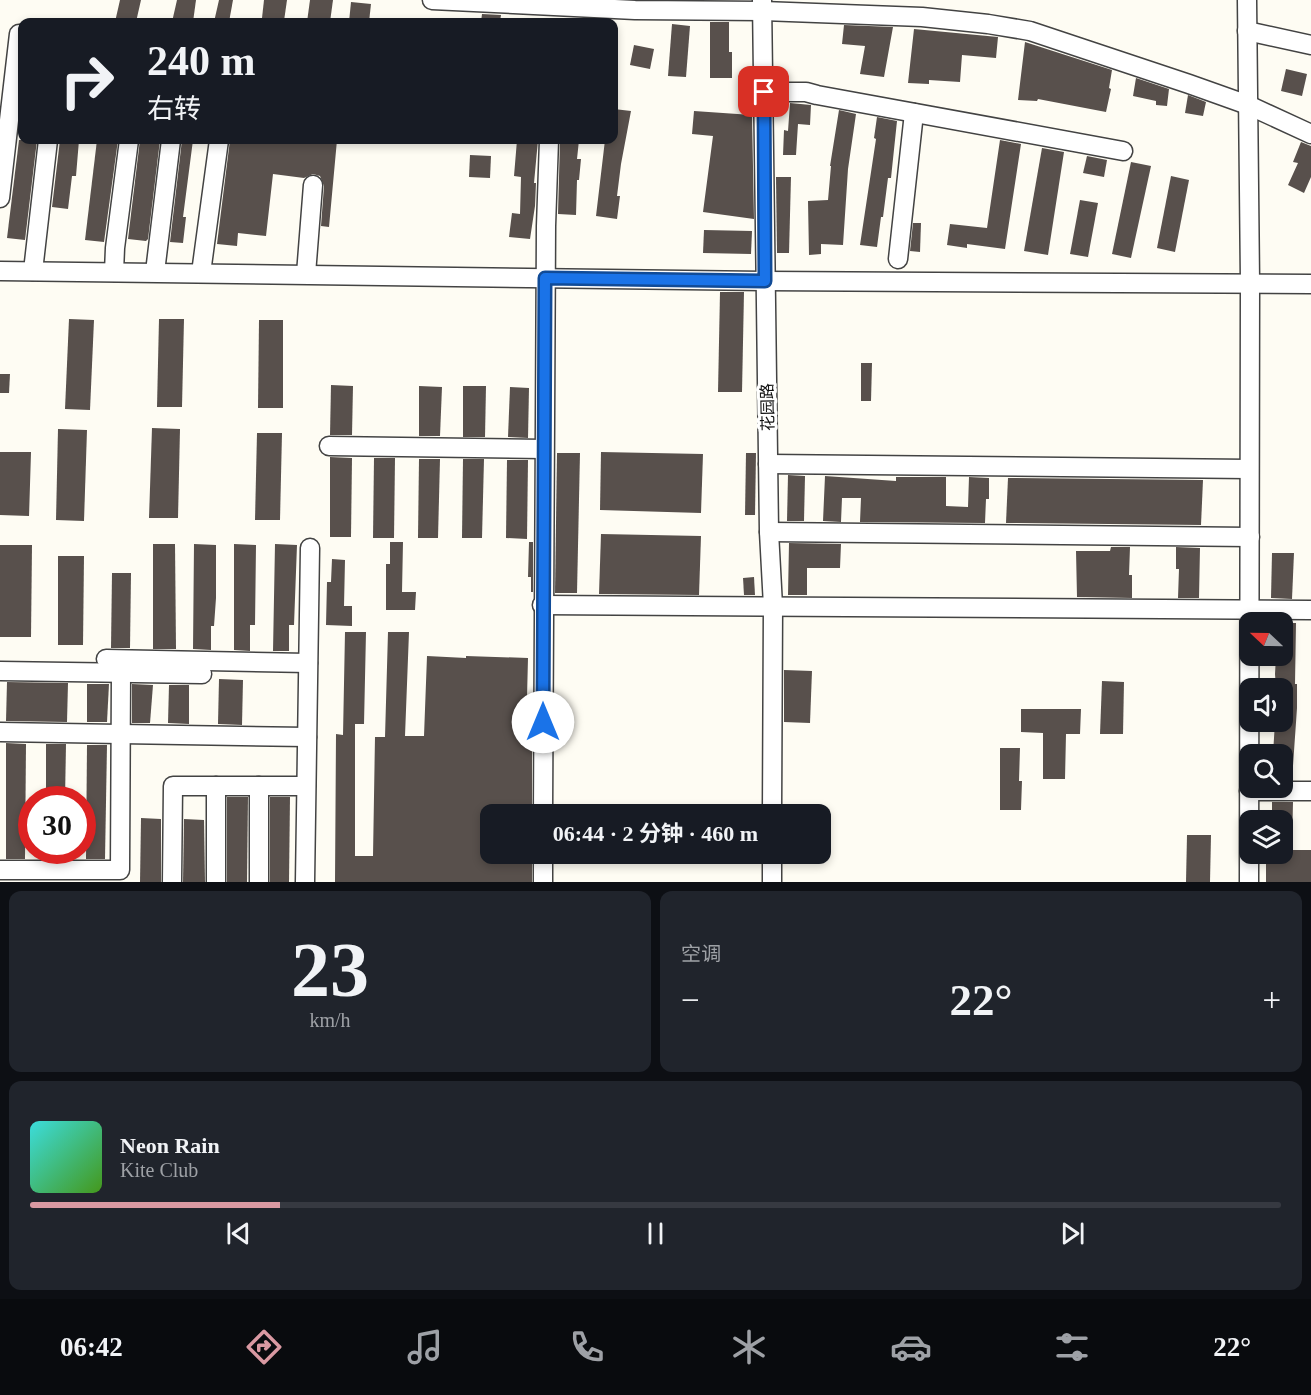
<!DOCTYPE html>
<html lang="zh">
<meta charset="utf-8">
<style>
body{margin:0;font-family:"Times New Roman","Noto Sans SC",serif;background:#20242c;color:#f1f3f6;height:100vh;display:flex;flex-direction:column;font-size:22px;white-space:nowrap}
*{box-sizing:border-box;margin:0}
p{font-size:20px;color:#9ea1a6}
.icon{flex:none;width:33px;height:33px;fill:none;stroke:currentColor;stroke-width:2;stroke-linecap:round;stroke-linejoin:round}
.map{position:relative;height:882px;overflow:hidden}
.side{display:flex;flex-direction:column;gap:9px;padding:9px;background:#0d0f14;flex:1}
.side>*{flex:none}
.top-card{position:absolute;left:18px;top:18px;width:600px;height:126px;border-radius:12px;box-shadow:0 3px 9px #0003;background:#171b24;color:#f1f3f6;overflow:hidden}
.needle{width:39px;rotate:292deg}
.fabs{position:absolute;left:1239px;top:612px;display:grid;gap:12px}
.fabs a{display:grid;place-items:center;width:54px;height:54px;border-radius:12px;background:#171b24;box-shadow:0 3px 9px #0003;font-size:30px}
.speed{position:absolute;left:18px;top:786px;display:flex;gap:12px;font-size:30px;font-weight:700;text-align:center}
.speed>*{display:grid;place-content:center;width:78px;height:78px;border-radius:50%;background:#171b24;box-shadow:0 3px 9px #0003;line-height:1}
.speed .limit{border:9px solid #d22;background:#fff;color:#111}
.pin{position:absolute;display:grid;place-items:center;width:51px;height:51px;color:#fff;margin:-26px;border-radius:12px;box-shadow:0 3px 9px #0006}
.me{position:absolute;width:66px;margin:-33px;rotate:0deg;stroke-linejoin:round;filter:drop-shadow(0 0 4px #0008)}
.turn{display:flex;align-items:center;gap:21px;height:126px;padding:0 30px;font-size:27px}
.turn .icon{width:78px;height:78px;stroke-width:2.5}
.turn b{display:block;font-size:42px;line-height:51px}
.big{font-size:45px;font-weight:700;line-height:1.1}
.side .tile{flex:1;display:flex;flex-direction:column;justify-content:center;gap:9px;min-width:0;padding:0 21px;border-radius:12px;background:#20242c}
.side .dial{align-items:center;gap:0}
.dial b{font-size:78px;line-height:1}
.song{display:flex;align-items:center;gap:18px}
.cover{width:72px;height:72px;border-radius:9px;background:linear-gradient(135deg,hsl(180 70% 55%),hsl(100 70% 35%))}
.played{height:6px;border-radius:3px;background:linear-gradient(90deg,#d999a2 20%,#363941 20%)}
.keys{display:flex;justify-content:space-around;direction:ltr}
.heat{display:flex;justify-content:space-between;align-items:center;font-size:33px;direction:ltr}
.side .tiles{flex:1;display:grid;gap:9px;grid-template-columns:1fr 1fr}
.tile:last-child{grid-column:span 2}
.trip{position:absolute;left:480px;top:804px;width:351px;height:60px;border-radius:12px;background:#171b24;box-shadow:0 3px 9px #0003;font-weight:700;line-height:60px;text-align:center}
.dock{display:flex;height:96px;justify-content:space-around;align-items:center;background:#090b0e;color:#9ea1a6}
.dock .icon{width:42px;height:42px}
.dock .active{color:#d999a2}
.dock b{font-size:27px;color:#f1f3f6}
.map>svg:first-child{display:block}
.building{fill:#58504c}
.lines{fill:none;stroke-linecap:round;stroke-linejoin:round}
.minor-casing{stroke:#434343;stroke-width:21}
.minor{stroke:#fff;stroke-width:18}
.route-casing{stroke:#114b97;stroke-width:15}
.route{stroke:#1a73e8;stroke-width:10}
.labels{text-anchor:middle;stroke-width:6;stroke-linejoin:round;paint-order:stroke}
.street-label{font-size:16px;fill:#101010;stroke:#fff}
</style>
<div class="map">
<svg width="1311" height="882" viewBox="0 0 1311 882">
<rect width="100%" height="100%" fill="#fefcf3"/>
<g class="building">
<path d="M120 0H141L136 22H115Z"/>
<path d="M177 0H196L193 22H172Z"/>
<path d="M219 0H233L229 22H214Z"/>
<path d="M264 0H287L284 21 262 18Z"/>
<path d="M310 0H333L330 22H307Z"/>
<path d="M351 2 371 4 369 22H349Z"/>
<path d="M482 14 501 15 500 22H481Z"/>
<path d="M561 18 596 19V22H560Z"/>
<path d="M710 22H729V52H732V78H710Z"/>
<path d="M672 24 690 26 686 77 668 76Z"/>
<path d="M844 25 893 27 884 77 860 74 865 46 842 44Z"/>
<path d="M914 29 998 37 996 58 962 55 960 82 929 80V84L908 83Z"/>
<path d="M1025 42 1112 70 1109 88 1111 89 1106 112 1038 99 1037 101 1018 100Z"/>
<path d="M634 45 654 49 650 69 630 65Z"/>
<path d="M1286 69 1307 74 1302 96 1281 91Z"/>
<path d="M1136 78 1169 89 1167 106 1156 105V101L1133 96Z"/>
<path d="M1188 95 1206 102 1203 116 1185 113Z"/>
<path d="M790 103 811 105 810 125 798 124 796 155H783L784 130 788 131Z"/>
<path d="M614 109 631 111 621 164 617 196H620L617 219 596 216 605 140H614Z"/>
<path d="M839 110 856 114 848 169 843 245 821 244V254L809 255 808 201 828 200 831 166H830Z"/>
<path d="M694 111 752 115 754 219 703 212 713 136 692 134Z"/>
<path d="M877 117 897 121 891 178H888L883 217H881L877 247 860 245 876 139 874 138Z"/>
<path d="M19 140H37L25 240 7 238Z"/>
<path d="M60 140H79L76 176H72L68 209 52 207Z"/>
<path d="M97 140H118L104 242 85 240Z"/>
<path d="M140 140H160L148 239 146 241 128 239Z"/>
<path d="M182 140H193L183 217H186L183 243 170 242Z"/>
<path d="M230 140H337L329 227 321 226 324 186 320 176 313 174 304 178 273 174 266 236 238 233 237 246 217 244Z"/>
<path d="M517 140H538L534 183H536L535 206 530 239 509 237 512 213 520 214 521 177 514 176Z"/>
<path d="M560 140H579L577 159H581L579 180H577L576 215 558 214Z"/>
<path d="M1000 140 1021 144 1005 249 967 244V248L947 245 950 224 987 228Z"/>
<path d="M1301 142 1311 146V177L1304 193 1288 185 1298 163 1293 162Z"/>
<path d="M1042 148 1064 152 1048 255 1024 251Z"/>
<path d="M470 155 491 156 490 178 469 177Z"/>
<path d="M1087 156 1107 160 1104 177 1083 173Z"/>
<path d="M1131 162 1151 166 1131 258 1112 254Z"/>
<path d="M1171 176 1189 180 1175 252 1157 248Z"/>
<path d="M776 177H791L789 253H777Z"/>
<path d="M1080 200 1098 203 1088 257 1070 254Z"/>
<path d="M913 223H921L920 252 910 251Z"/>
<path d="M704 230 752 231 751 254 703 253Z"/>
<path d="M720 292H744L742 392H718Z"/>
<path d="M69 319 94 320 90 410 65 409Z"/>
<path d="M159 319H184L182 407H157Z"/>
<path d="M259 320H283V408H258Z"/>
<path d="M861 363H872L871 401H861Z"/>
<path d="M0 374H10L9 393H0Z"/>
<path d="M331 385 353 386 352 435H330Z"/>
<path d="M419 386 442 387 440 436H419Z"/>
<path d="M463 386H486L485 437H463Z"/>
<path d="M510 387 529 388 528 438 508 437Z"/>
<path d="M152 428 180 429 178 518H149Z"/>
<path d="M58 429 87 430 84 521 56 520Z"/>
<path d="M257 433H282L280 520H255Z"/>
<path d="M0 452H31L29 516 0 515Z"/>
<path d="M601 452 703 454 701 513 600 510Z"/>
<path d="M557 453H580L577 593H555Z"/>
<path d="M746 453H756L755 515H745Z"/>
<path d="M330 457 352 458 351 537H330Z"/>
<path d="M374 458H395L394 538H373Z"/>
<path d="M419 459H440L438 538H418Z"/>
<path d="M463 459H484L482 538H462Z"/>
<path d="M507 460H528L527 539 506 538Z"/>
<path d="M788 475 805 476 804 521H787Z"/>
<path d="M825 476 896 481V477H946V506L968 507 969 477 989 478V499H986L985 523 860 522 861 498H842L841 522 823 521Z"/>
<path d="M1008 478 1203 480 1201 525 1006 523Z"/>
<path d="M601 534 701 536 699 595 599 594Z"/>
<path d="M390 542H403L402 592H416L415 610H386V564H390Z"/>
<path d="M529 542H533V592H531V577H528Z"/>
<path d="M789 543 841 544 840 568H807V595H788Z"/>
<path d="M153 544H175L176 649H153Z"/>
<path d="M194 544 216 545V598L214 626H211V650L193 649Z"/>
<path d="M234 544 256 545 255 625H250V651L234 650Z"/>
<path d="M275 544 297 545 294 625H289V651H273Z"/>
<path d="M0 545H32L31 637H0Z"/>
<path d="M1111 547H1130L1129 575H1132V598L1077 597 1076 551H1110Z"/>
<path d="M1176 547 1200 548 1199 598H1178L1179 569H1176Z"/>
<path d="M1272 553H1294L1292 599 1271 598Z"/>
<path d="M58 556H84L83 645H58Z"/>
<path d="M332 559 345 560 344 606H352V626L326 625 327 582H331Z"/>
<path d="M112 573H131L130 648H111Z"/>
<path d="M754 577 755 595H744L743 578Z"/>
<path d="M1282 623H1296L1295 684H1297V708L1292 780H1282V754H1273L1275 722H1282V688H1276L1275 674 1276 656H1282Z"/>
<path d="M345 632H366L364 724H355V856H373L375 737H385L388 632H409L405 736H424L427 656 466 658V656L528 658 526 737H532V811H490V854H532V882H335L336 734 343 735Z"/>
<path d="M784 670 812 671 810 723 784 722Z"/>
<path d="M219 679 243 680 242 725 218 724Z"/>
<path d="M1102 681 1124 682 1123 734H1100Z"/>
<path d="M7 682 68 683 67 722 6 721Z"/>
<path d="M87 684H109L107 722H87Z"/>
<path d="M132 684 153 685 150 723H132Z"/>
<path d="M169 685H189V724L168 723Z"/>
<path d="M1021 709H1081L1080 734H1066L1065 779H1043V733L1021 732Z"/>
<path d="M6 743 26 744 25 859H6Z"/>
<path d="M46 744H66L65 800H46Z"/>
<path d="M87 745H107L105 859H86Z"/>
<path d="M1000 748H1020L1019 781H1022L1021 810H1000Z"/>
<path d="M227 797H248L247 882H227Z"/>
<path d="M270 797H290L289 882H270Z"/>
<path d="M1272 802H1293L1292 850H1311V882H1266V854H1282V820H1272Z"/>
<path d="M141 818 161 819V882H140Z"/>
<path d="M184 819 204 820 205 882H183Z"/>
<path d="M1187 835H1211L1210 882H1186Z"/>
<path d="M46 850H64V859H45Z"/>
</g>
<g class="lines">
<g class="minor-casing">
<g id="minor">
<path d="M432 0 635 10 763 11 922 17 988 24 1030 31 1189 84 1248 105 1311 134"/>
<path d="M762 0 769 532 773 606 772 814"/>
<path d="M1247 0 1250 282 1249 882"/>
<path d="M1247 31 1311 45"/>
<path d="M764 92H806L817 95 1123 151"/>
<path d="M0 198 19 34"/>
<path d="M898 259 914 113"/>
<path d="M0 271 765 281 1311 284"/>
<path d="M33 271 48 140"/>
<path d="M114 272 115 248 129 140"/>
<path d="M155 272 171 140"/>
<path d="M201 273 219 140"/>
<path d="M306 274 313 185"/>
<path d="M329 446 544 449"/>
<path d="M768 464 1249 469"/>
<path d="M769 532 1250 537"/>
<path d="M542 605 1311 610"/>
<path d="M106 659 308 663"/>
<path d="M0 671 202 674"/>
<path d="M0 732 307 737"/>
<path d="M1249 791H1311"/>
<path d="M543 814 546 226 549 140"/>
<path d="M543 854V882"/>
<path d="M0 870H120L121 673"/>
<path d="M172 882 173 786H306"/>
<path d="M216 882V786"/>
<path d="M259 882V786"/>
<path d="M305 882 310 548"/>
<path d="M772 882V854"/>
</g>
</g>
<use href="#minor" class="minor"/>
</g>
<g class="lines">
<g class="route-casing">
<path id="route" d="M543 722 545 278 765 281 764 92"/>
</g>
<use href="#route" class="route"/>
</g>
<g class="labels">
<g class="street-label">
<text transform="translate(767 407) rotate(-91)" y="6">花园路</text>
</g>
</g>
</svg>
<div class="fabs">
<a><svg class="needle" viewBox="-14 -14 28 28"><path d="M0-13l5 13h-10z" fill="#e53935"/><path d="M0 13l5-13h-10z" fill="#9ea1a6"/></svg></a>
<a><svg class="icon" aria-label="sound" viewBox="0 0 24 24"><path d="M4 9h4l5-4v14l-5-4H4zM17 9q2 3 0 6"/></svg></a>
<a><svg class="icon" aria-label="search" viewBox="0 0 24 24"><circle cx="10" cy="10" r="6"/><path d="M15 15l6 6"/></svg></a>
<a><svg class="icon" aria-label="layers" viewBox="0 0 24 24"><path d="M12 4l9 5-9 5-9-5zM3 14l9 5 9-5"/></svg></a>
</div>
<div class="speed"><div class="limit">30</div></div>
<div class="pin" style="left:764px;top:92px;background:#d93025"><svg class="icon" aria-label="arrive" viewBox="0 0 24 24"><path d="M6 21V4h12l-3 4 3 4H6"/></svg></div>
<svg class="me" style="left:543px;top:722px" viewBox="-20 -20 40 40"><circle r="19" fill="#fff"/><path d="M0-13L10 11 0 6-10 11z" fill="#1a73e8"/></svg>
<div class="trip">06:44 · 2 分钟 · 460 m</div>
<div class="top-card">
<div class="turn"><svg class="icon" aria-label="right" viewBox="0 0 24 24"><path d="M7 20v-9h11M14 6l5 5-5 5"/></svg><div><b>240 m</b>右转</div></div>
</div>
</div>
<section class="side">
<div class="tiles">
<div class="tile dial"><b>23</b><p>km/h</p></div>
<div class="tile"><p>空调</p>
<div class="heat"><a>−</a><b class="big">22°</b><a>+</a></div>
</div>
<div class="tile">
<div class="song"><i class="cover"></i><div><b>Neon Rain</b><p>Kite Club</p></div></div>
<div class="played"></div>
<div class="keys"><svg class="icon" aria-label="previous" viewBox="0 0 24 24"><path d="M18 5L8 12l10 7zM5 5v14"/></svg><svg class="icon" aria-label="pause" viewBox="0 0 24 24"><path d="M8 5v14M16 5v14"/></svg><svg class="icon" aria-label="next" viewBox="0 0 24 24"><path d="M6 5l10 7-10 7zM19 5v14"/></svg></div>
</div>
</div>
</section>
<nav class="dock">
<b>06:42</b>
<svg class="icon active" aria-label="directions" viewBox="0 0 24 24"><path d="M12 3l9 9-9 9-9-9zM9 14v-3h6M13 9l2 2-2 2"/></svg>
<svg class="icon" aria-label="music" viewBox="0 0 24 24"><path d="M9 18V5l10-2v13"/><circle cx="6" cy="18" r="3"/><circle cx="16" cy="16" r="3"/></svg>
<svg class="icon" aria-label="phone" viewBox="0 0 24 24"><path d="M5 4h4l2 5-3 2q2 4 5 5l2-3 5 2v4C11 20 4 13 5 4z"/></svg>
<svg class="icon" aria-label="climate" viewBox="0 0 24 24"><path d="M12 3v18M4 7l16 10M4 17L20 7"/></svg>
<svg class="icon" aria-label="car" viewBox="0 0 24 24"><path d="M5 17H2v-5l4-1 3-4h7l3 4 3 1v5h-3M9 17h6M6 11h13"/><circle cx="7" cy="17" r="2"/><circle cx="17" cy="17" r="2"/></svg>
<svg class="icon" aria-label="filters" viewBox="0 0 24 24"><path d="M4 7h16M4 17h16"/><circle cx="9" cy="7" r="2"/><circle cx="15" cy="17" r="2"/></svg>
<b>22°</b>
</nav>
